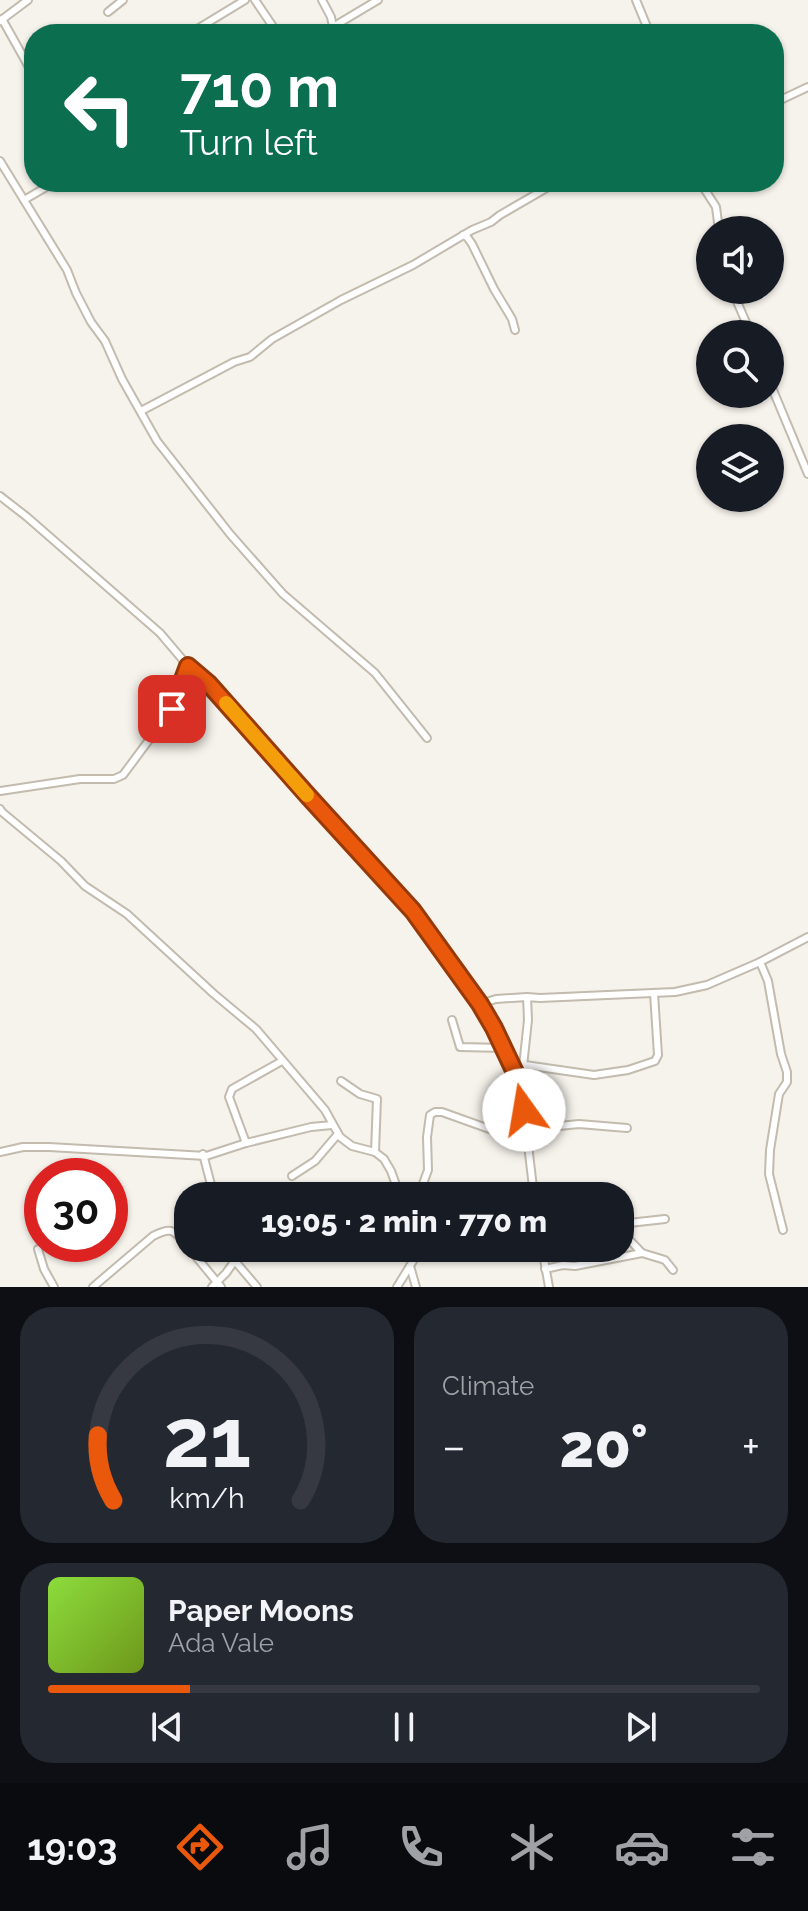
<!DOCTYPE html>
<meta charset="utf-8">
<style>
body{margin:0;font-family:Raleway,sans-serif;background:#242831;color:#f1f3f6;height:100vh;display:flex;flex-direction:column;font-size:30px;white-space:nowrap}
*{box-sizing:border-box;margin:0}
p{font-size:26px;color:#9ea1a6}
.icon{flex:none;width:44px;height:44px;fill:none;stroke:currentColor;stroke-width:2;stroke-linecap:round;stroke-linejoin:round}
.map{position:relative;height:1287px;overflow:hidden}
.drawer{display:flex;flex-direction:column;gap:20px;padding:20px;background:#0d0f14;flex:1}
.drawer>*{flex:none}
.guide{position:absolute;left:24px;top:24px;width:760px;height:168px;border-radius:32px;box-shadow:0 2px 6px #0004;background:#0b6e4f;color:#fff;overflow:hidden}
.buttons{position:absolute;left:696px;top:216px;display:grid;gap:16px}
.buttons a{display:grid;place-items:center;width:88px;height:88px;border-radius:50%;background:#171b24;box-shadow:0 2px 6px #0004;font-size:40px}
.speed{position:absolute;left:24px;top:1158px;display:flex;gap:16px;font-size:40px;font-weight:700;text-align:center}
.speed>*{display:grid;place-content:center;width:104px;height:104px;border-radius:50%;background:#171b24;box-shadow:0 2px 6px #0004;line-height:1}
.speed .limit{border:12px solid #d22;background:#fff;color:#111}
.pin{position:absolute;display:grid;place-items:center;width:68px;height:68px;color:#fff;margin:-34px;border-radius:16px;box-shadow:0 4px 12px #0006}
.me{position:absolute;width:88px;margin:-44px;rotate:347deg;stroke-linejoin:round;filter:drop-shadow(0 0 6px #0008)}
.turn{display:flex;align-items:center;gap:28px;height:168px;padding:0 24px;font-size:36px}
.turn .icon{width:104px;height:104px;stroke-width:2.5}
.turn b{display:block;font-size:56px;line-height:68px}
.big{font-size:60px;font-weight:800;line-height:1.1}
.drawer .card{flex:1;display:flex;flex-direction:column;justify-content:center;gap:12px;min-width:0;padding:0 28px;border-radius:32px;background:#242831}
.drawer .dial{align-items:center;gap:0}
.dial svg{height:208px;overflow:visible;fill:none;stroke:#363941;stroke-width:7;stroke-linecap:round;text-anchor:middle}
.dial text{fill:#f1f3f6;stroke:none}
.song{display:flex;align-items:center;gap:24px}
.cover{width:96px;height:96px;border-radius:12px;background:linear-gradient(135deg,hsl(90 70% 55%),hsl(80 70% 35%))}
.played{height:8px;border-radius:4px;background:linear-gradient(90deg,#ea580c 20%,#363941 20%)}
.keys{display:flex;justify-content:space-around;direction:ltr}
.heat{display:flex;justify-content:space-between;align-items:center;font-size:44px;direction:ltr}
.drawer .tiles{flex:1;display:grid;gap:20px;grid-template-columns:1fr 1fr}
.card:last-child{grid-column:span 2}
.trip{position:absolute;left:174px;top:1182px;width:460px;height:80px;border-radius:32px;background:#171b24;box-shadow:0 2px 6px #0004;font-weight:800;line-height:80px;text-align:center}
.tabs{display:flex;height:128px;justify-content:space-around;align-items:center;background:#090b0e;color:#9ea1a6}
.tabs .icon{width:56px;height:56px}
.tabs .selected{color:#ea580c}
.tabs b{font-size:36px;color:#f1f3f6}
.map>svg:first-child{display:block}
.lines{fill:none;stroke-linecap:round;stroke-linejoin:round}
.street-casing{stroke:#c2bbae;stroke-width:10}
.street{stroke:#fff;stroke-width:6}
.route-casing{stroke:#983908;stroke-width:20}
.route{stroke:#ea580c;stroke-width:14}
.slow{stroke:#f59e0b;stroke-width:14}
</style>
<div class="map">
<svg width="808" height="1287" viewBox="0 0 808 1287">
<rect width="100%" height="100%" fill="#f6f3ec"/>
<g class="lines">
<g class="street-casing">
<g id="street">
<path d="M255 0 278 34"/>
<path d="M322 0 331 17 333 27"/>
<path d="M636 0 650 34"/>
<path d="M108 12 123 0"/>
<path d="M2 19 34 76"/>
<path d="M0 21 28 0"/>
<path d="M189 34 245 0"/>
<path d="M321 34 378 0"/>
<path d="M774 103 808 87"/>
<path d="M0 161 67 270 76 293 91 322 105 341 122 379 157 441 230 534 283 594 375 673 427 738"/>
<path d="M700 182 716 207 719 230"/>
<path d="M24 200 55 182"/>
<path d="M463 235 467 237 472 244 494 289 512 319 515 330"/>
<path d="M732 290 751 334"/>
<path d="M770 383 808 474"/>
<path d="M141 411 234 362 250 357 272 339 341 300 413 265 472 230 491 222 500 215 557 182"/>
<path d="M0 496 27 517 160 633 188 666 208 683 309 797 413 911 480 1004 512 1063 521 1085 534 1196"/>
<path d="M0 791 80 779H114L123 775 172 709 188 666"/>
<path d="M0 809 2 812 61 861 85 886 127 914 214 994 256 1029 325 1110 340 1137 352 1146 375 1152 384 1159 391 1171 400 1196"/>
<path d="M760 962 768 981 781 1054 787 1072V1082L779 1094 770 1150 769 1174 783 1230"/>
<path d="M480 1004 496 999 527 997"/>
<path d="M452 1020 460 1047 505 1048"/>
<path d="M525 1065 594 1075 628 1070 655 1061 658 1055 654 993"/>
<path d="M341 1081 360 1094 377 1099 375 1152"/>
<path d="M521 1085 528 1020 527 997 540 998 675 992 707 985 760 962 808 937"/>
<path d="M246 1143 229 1097 232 1089 282 1061"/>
<path d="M0 1152 23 1147H49L206 1156 246 1143 311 1127 332 1125"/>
<path d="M203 1154 214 1196"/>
<path d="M292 1176 315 1161 338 1134"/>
<path d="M399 1195H416L420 1192 428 1170 427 1137 430 1115 435 1112H442L495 1131 527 1134 539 1128 579 1124 627 1128"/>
<path d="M233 1196 246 1192"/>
<path d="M620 1198 624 1224"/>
<path d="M620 1224 665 1219"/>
<path d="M620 1230 642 1253 665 1260 673 1270"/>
<path d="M189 1248 221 1287"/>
<path d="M229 1248 234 1260 257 1287"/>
<path d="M542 1248 549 1287"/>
<path d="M38 1249 44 1269 54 1287"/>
<path d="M410 1266 416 1287"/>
<path d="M545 1269 563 1265 575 1266 642 1253"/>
<path d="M93 1287 153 1236C174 1225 174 1232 188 1247"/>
<path d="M212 1287 226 1273 239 1255 250 1248"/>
<path d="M397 1287 421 1248"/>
</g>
</g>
<use href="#street" class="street"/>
</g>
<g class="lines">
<g class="route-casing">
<path id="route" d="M172 709 188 666 208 683 309 797 413 911 480 1004 494 1028 521 1085 524 1110"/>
</g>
<use href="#route" class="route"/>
<path class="slow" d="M226 703 307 795"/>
</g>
</svg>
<div class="buttons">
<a><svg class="icon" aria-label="sound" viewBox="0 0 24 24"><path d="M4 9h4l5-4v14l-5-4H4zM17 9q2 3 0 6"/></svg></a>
<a><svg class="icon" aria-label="search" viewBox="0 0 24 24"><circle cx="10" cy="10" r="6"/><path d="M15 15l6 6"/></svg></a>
<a><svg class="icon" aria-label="layers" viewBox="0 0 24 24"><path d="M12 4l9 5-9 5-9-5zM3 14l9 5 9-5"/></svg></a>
</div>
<div class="speed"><div class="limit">30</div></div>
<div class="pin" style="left:172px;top:709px;background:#d93025"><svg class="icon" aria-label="arrive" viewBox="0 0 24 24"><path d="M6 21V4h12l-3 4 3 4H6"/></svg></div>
<svg class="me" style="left:524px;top:1110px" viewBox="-20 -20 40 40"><circle r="19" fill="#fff"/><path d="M0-13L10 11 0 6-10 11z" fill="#ea580c"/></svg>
<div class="trip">19:05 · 2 min · 770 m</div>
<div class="guide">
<div class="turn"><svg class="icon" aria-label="left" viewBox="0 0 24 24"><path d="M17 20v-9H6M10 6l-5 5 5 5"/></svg><div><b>710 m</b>Turn left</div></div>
</div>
</div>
<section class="drawer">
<div class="tiles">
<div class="card dial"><svg viewBox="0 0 100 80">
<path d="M14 69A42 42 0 1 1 86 69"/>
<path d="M14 69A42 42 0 0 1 8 44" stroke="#ea580c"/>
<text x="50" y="56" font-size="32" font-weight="700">21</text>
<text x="50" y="72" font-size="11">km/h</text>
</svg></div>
<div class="card"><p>Climate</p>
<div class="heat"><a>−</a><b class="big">20°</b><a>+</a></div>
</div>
<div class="card">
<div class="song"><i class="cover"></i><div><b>Paper Moons</b><p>Ada Vale</p></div></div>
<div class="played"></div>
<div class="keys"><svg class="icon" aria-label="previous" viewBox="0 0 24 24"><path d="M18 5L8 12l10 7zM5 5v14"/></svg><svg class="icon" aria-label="pause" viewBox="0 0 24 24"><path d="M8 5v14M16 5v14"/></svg><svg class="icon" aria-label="next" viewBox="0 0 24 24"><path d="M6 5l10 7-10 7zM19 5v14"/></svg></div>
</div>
</div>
</section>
<nav class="tabs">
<b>19:03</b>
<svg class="icon selected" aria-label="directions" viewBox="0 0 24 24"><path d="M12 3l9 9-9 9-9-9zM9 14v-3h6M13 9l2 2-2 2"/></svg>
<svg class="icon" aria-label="music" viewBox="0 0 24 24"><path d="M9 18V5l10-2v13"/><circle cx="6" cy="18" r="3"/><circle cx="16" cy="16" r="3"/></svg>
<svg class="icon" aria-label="phone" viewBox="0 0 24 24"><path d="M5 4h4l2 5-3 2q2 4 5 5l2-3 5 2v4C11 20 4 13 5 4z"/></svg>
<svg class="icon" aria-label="climate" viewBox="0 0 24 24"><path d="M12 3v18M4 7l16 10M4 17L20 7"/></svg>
<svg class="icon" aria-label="car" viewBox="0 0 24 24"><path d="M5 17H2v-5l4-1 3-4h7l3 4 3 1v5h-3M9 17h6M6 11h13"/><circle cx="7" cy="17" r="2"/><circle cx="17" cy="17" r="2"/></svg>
<svg class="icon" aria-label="filters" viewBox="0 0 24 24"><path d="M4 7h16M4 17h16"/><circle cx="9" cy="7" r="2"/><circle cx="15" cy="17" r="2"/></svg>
</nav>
